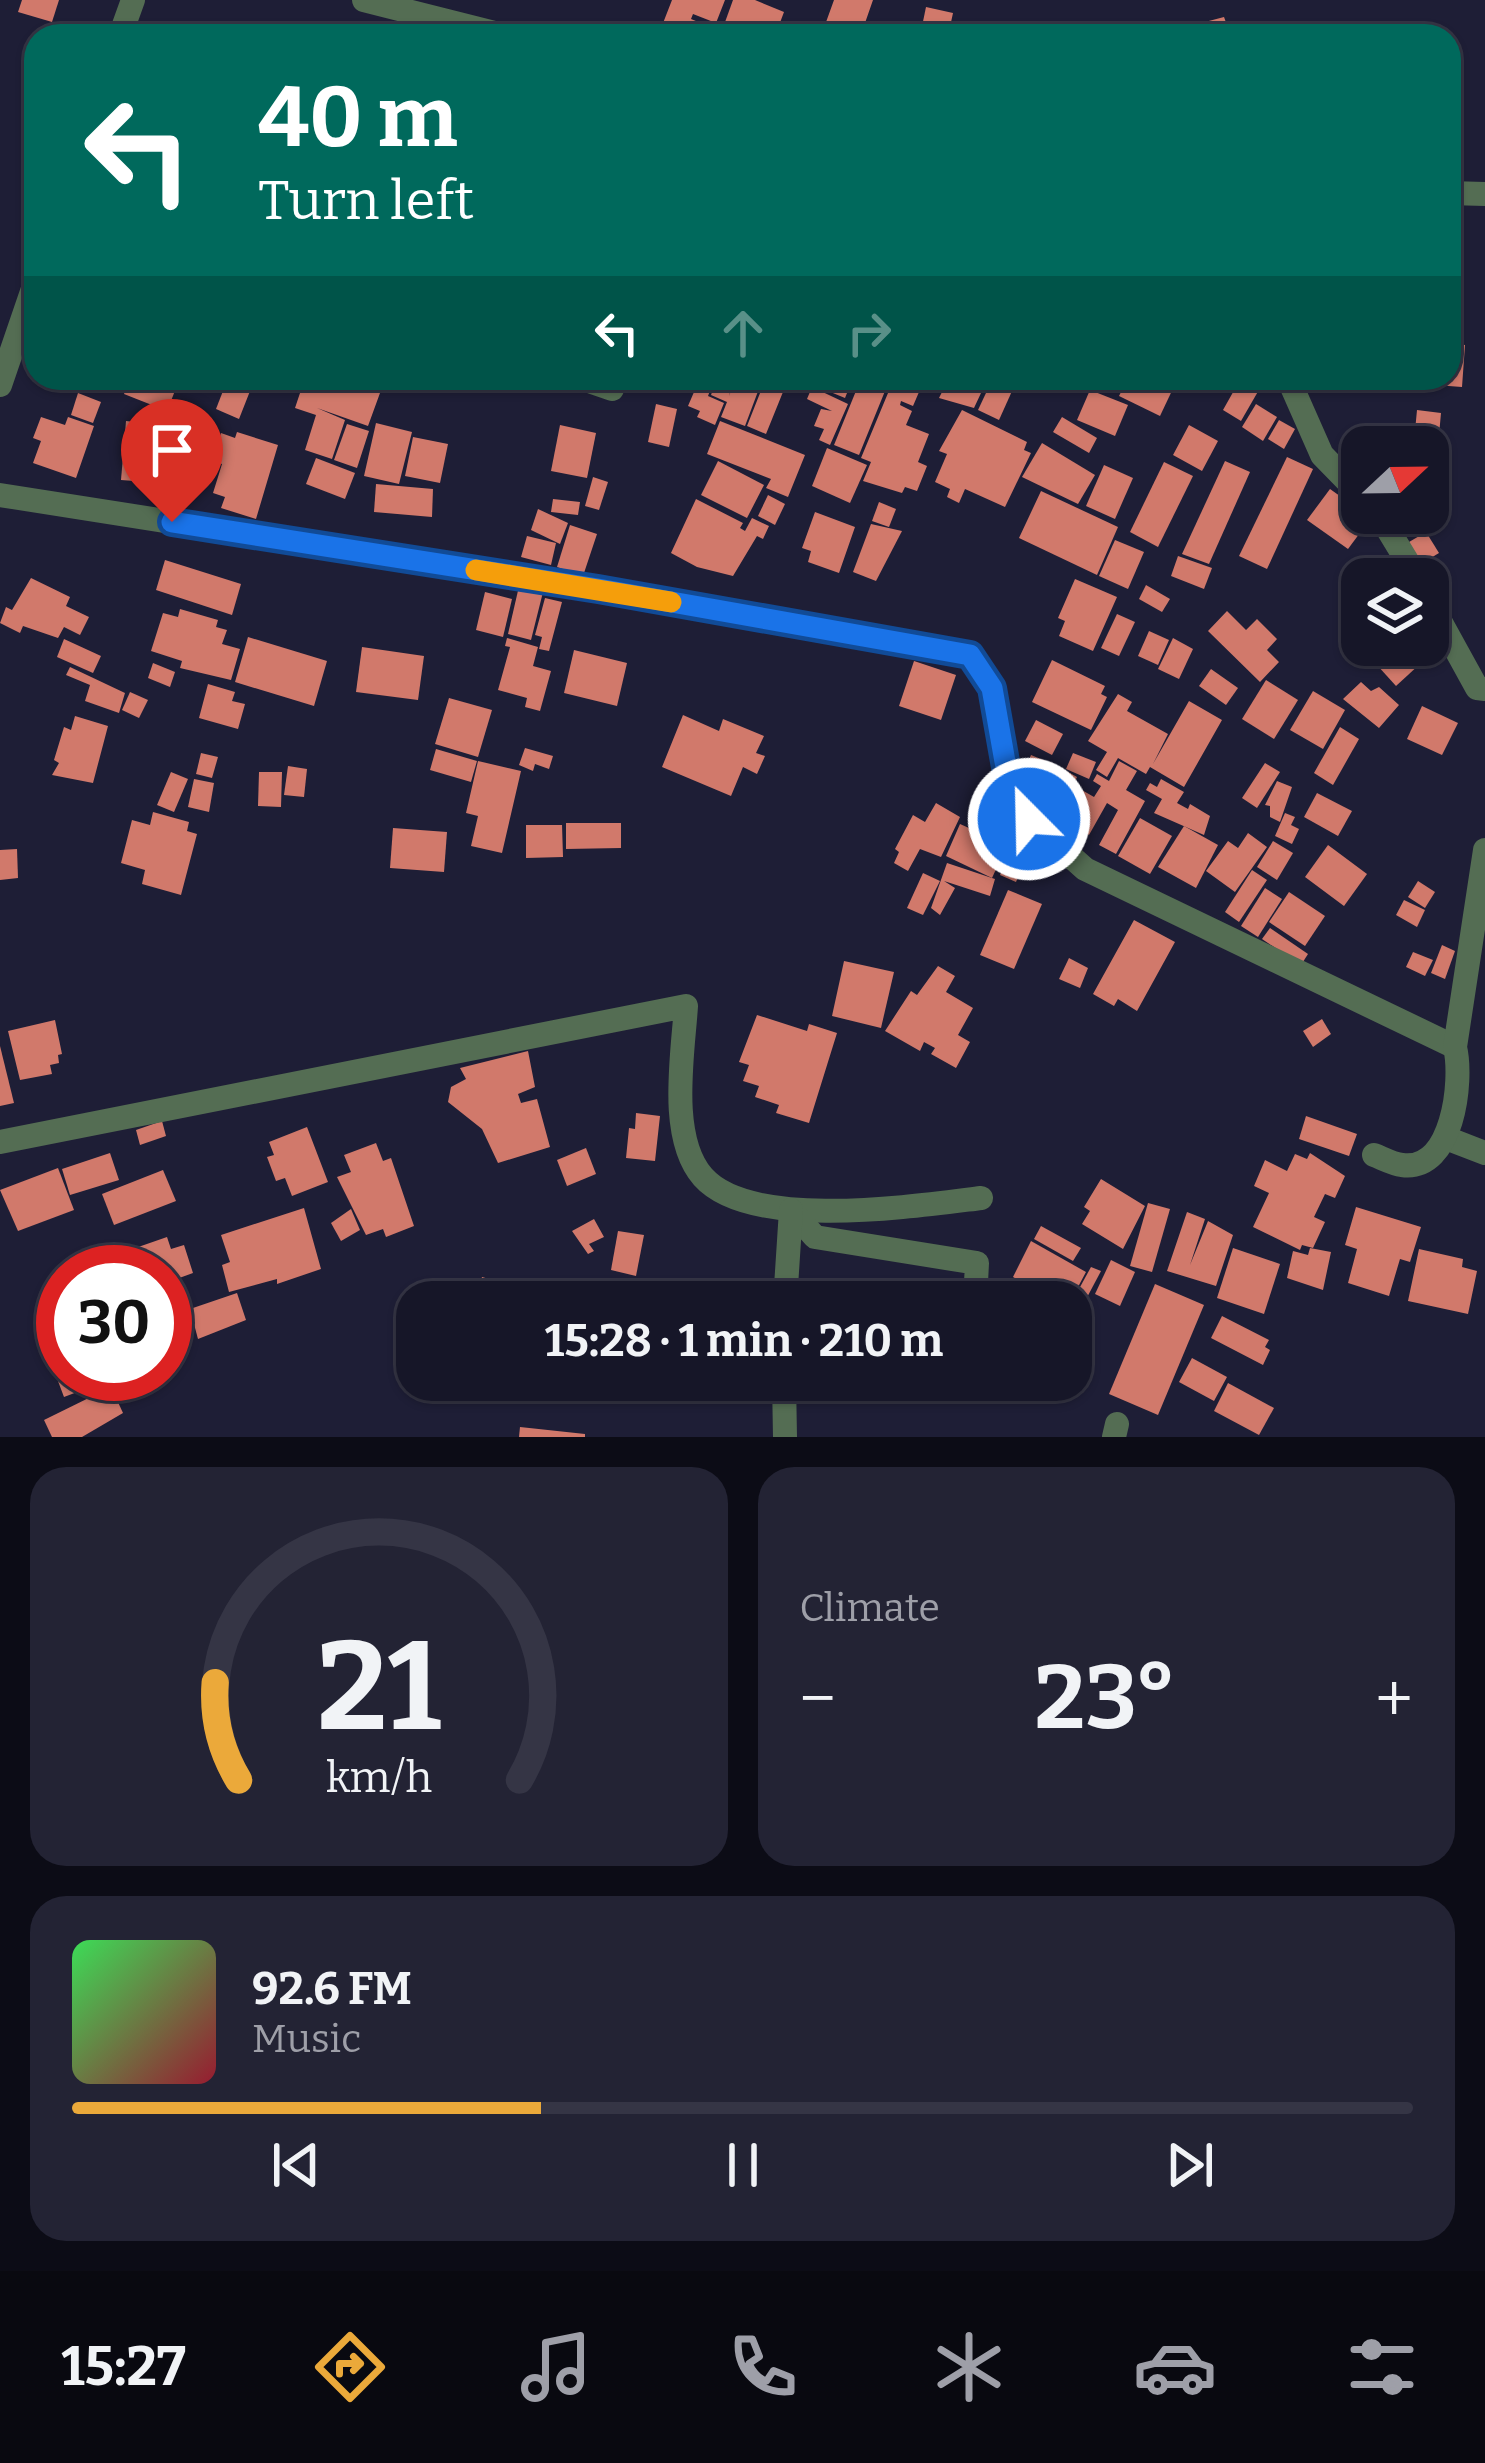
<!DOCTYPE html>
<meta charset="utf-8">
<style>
body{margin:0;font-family:Bitter,serif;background:#232334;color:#f1f3f6;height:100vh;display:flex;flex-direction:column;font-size:45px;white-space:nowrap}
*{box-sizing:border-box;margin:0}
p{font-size:39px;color:#9e9fa8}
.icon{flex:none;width:66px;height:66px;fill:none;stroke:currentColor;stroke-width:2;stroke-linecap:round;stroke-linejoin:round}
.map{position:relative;height:1437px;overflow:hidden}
.side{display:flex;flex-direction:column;gap:30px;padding:30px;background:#0c0c16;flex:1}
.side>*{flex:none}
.top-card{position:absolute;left:24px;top:24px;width:1437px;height:366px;border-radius:36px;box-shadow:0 3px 9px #0004,0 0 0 3px #353545;background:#00695c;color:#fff;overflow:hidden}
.needle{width:78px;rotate:68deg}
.buttons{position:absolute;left:1341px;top:426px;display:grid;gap:24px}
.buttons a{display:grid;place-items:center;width:108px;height:108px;border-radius:24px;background:#161628;box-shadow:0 3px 9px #0004,0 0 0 3px #353545;font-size:60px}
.speed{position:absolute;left:36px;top:1245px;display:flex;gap:24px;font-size:60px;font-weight:700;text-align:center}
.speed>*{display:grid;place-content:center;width:156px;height:156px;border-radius:50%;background:#161628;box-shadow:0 3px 9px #0004,0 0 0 3px #353545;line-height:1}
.speed .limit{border:18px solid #d22;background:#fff;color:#111}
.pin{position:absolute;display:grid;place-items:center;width:102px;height:102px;color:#fff;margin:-123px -51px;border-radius:50% 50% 50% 0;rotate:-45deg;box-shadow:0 0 12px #0007}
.pin .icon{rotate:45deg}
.me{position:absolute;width:132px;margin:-66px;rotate:337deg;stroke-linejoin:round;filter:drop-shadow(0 0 9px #0008)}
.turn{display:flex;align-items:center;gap:42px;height:252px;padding:0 36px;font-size:54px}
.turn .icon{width:156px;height:156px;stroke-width:2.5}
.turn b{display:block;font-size:84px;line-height:102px}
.lanes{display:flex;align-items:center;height:114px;padding:0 36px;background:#0003;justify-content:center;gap:60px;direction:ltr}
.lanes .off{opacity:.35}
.big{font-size:90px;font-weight:700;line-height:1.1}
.side .tile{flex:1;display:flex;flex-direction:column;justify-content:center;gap:18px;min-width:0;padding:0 42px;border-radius:36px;background:#232334}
.side .dial{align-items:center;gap:0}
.dial svg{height:312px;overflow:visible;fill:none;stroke:#353545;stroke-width:7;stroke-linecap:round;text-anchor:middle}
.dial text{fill:#f1f3f6;stroke:none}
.song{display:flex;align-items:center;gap:36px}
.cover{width:144px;height:144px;border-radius:18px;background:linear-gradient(135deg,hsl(130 70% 55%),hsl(350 70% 35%))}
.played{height:12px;border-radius:6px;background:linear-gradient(90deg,#eba93a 35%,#353545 35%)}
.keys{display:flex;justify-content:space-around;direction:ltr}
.heat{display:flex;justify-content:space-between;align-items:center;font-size:66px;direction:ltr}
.side .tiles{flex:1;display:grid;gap:30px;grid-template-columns:1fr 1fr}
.tile:last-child{grid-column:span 2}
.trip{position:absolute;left:396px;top:1281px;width:696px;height:120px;border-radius:36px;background:#161628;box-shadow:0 3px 9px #0004,0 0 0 3px #353545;font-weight:700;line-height:120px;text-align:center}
.tab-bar{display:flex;height:192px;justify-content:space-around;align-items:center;background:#090910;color:#9e9fa8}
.tab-bar .icon{width:84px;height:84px}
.tab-bar .on{color:#eba93a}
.tab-bar b{font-size:54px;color:#f1f3f6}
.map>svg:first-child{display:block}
.building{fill:#d1796b}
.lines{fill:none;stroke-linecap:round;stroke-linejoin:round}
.street{stroke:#546d53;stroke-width:24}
.route-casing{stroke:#114b97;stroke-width:30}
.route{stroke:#1a73e8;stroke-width:21}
.slow{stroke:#f59e0b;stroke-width:21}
</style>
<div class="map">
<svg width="1485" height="1437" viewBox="0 0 1485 1437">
<rect width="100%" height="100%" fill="#1e1e36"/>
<g class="building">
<path d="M22 0H59L52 22 18 12Z"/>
<path d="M672 0H725L716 23 693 14 691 19 708 26 704 36H658Z"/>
<path d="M733 0H755L784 12 775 36H720Z"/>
<path d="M834 0H873L865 23 872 26 868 36H821Z"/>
<path d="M926 7 953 13 948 36H920Z"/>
<path d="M1224 17 1228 28 1237 25 1241 36H1209L1205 22Z"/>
<path d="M1449 343 1465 345 1462 387 1435 385V378H1449Z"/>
<path d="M130 378H180L167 411 124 394Z"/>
<path d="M228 378 252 386 239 419 216 409Z"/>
<path d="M305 378H338L380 393 368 426 317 408 345 420 332 459 305 450 316 415 295 408Z"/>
<path d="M700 378H715L708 396 724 403 715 425 697 417 700 411 688 406Z"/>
<path d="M717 378H734L729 396 736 378H763L745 426 721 417 727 402 711 395Z"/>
<path d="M766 378H853L845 398 806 382 801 393 785 387 766 434 747 426Z"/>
<path d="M949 378H988L974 408 939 398Z"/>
<path d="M993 378 1017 380 999 420 978 410Z"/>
<path d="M1128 378H1178L1160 416 1119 396Z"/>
<path d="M1241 378 1260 388 1241 421 1223 410Z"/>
<path d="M860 381 885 391 859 455 834 445Z"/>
<path d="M893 381 919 392 913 406 901 401 900 405 912 411 906 425 929 434 918 462 927 466 917 491 905 487 902 493 863 481 871 462 861 458Z"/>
<path d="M812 387 848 404 830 445 819 440 824 429 814 426 821 409 832 411 807 399Z"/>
<path d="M1090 390 1128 405 1115 436 1077 420Z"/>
<path d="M78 393 101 402 93 423 71 415Z"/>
<path d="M656 404 677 409 669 447 648 442Z"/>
<path d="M1256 404 1277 417 1263 441 1242 427Z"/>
<path d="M962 410 1027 442 1024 450 1031 453 1005 507 965 489 959 503 947 497 950 489 935 482 947 454 939 451Z"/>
<path d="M1417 410 1441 413 1437 457 1428 456V447H1401L1402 430 1415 431Z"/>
<path d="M41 417 65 425 68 417 94 426 76 478 33 463 41 441 33 438Z"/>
<path d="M1062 417 1097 438 1089 453 1053 432Z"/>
<path d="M1279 420 1295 429 1284 449 1268 439Z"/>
<path d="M126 421 152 424 147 482 121 480Z"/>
<path d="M720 421 805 455 788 497 766 488 771 479 707 454Z"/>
<path d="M376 423 412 432 399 484 364 476Z"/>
<path d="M347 424 369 431 357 468 334 460Z"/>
<path d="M560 425 596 433 587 478 551 471Z"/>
<path d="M1189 425 1218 441 1202 471 1173 455Z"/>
<path d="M237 432 278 445 256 519 221 508 225 497 213 493 222 464 213 461 221 433 235 438Z"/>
<path d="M413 437 448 444 440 483 405 476Z"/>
<path d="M1042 443 1095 475 1078 504 1022 477Z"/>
<path d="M827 448 867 465 850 503 812 486Z"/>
<path d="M1287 457 1313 469 1267 569 1239 556Z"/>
<path d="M316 458 355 473 345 499 306 484Z"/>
<path d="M718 461 764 485 747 518 701 495Z"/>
<path d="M1225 461 1250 472 1209 564 1182 554Z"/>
<path d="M1164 462 1193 476 1158 547 1130 532Z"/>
<path d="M1104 465 1133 478 1115 519 1086 506Z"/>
<path d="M593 477 608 482 599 510 585 506Z"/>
<path d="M376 484 433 489 432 517 374 512Z"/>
<path d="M1330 489 1371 518 1348 549 1307 520Z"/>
<path d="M1041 491 1118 527 1097 575 1019 538Z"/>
<path d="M768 495 785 504 775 525 758 516Z"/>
<path d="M553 499 580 502 578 515 551 512Z"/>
<path d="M696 499 743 523 740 528 745 531 752 518 769 526 763 539 757 536 733 576 697 567 671 553Z"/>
<path d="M879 502 896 509 889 527 872 521Z"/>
<path d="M538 509 568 523 560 544 531 530Z"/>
<path d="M815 512 855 527 839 573 808 562 811 551 802 548Z"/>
<path d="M871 524 902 531 876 581 853 572Z"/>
<path d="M570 525 597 534 583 576 557 567Z"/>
<path d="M1426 532 1439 553 1416 567 1404 545Z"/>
<path d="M527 536 556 543 551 565 521 557Z"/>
<path d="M1115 540 1144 552 1128 589 1099 576Z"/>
<path d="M1178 556 1212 568 1204 589 1171 576Z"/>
<path d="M165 560 241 584 232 615 156 590Z"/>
<path d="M31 578 70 597 66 606 89 617 80 635 64 627 58 638 23 626 20 633 0 623 6 607 12 610Z"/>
<path d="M1075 579 1117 597 1093 651 1059 636 1065 621 1058 618Z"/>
<path d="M520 582 544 588 531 640 508 634Z"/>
<path d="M1146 585 1170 599 1162 612 1139 599Z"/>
<path d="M485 592 512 599 503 637 476 630Z"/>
<path d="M545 598 562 602 549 651 539 649 542 637 535 635Z"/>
<path d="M180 609 218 620 216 627 227 630 222 644 240 649 231 680 180 668 182 661 151 651 163 613 178 617Z"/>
<path d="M1227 611 1246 630 1257 619 1277 639 1267 650 1279 662 1260 682 1208 631Z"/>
<path d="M1117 614 1135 622 1119 656 1101 648Z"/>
<path d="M1149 631 1169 640 1158 665 1138 656Z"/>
<path d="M248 637 327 661 314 706 235 682Z"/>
<path d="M507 638 538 647 533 666 551 671 540 711 525 707 527 698 498 690 510 647 505 646Z"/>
<path d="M1173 638 1193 649 1179 679 1158 669Z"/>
<path d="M64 639 101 656 93 673 57 657Z"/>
<path d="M1377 645H1427L1433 652 1396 686 1367 654Z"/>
<path d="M362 647 424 656 418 700 356 692Z"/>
<path d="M574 650 627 663 617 706 564 693Z"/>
<path d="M1052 660 1105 686 1101 694 1107 697 1091 730 1032 702Z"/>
<path d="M914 661 956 675 941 720 899 706Z"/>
<path d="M153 663 175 672 170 687 148 678Z"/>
<path d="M70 667 125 693 119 713 85 701 90 685 66 675Z"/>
<path d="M1211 669 1238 688 1226 705 1199 686Z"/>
<path d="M1266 680 1298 700 1274 739 1242 719Z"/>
<path d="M1361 682 1371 691 1379 687 1399 705 1379 728 1343 699Z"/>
<path d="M208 684 235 692 232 701 245 704 238 729 199 718Z"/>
<path d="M1313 691 1345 710 1323 749 1290 730Z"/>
<path d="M130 692 148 700 139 718 122 710Z"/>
<path d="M1118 694 1132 702 1127 711 1168 734 1153 764 1189 701 1222 720 1184 787 1150 767 1146 774 1118 758 1107 777 1096 770 1107 752 1088 741Z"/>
<path d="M449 698 492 710 478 757 435 744Z"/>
<path d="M1422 706 1458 723 1442 755 1407 739Z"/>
<path d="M683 715 719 731 723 719 764 736 756 753 765 756 757 774 743 767 731 796 662 767Z"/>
<path d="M75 716 108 726 93 783 52 775 59 763 54 760 64 727 71 730Z"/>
<path d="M1036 720 1063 734 1052 755 1025 741Z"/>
<path d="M1340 727 1359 739 1333 785 1314 773Z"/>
<path d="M525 748 553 756 549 769 535 764 533 771 519 765Z"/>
<path d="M436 749 477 761 471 782 430 770Z"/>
<path d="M201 753 218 757 212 778 196 774Z"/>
<path d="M1073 753 1096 762 1089 779 1066 769Z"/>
<path d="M1031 755 1048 762 1043 774 1031 769 1038 773 1032 788 1022 784V776Z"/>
<path d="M478 761 521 771 502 853 471 846 478 816 466 813Z"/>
<path d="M1119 761 1137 771 1126 790 1145 801 1116 854 1099 845 1118 810 1107 803 1089 835 1062 819 1080 789 1094 797 1101 786 1093 781 1097 774 1109 781Z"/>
<path d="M1050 762 1077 777 1071 790 1051 781 1070 792 1059 812 1045 804 1052 793 1035 784Z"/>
<path d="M1265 763 1280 772 1257 808 1242 798Z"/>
<path d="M288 766 307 769 304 797 284 795Z"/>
<path d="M171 772 188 779 174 812 157 805Z"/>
<path d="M259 772H282L281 807 258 806Z"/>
<path d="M194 779 214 783 209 812 188 807Z"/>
<path d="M1161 779 1184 792 1177 803 1188 809 1190 804 1210 816 1204 835 1154 813 1162 799 1146 790 1150 783 1157 787Z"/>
<path d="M1277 781 1292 787 1280 822 1270 817V806L1265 805Z"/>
<path d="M1317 793 1352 811 1338 836 1304 817Z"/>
<path d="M936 803 960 817 941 857 920 849 908 871 894 863 899 852 895 849 913 815 925 822Z"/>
<path d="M153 812 189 822 187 831 197 834 181 895 142 884 145 870 121 863 132 820 150 825Z"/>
<path d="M1285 813 1295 817 1291 825 1299 829 1292 844 1275 836Z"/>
<path d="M1140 818 1172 836 1150 874 1118 856Z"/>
<path d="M566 823H621V848L566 849Z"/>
<path d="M960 824 1007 845 992 878 946 856Z"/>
<path d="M526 825H562L563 857 526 858Z"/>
<path d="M1184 826 1218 845 1196 888 1158 867Z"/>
<path d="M393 828 447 832 444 872 390 868Z"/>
<path d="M1248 833 1267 847 1235 892 1206 871 1228 841 1238 848Z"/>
<path d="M1273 841 1293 853 1277 880 1257 867Z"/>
<path d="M1013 843 1029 849 1016 882 1000 875Z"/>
<path d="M1328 845 1367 874 1344 906 1305 877Z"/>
<path d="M17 849 18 878 0 880V850Z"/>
<path d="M947 863 995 879 990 896 944 881 955 888 940 915 931 908Z"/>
<path d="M1252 870 1267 880 1239 922 1225 912Z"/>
<path d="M923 873 940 881 923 915 907 908Z"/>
<path d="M1418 881 1435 892 1425 908 1408 897Z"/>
<path d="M1265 888 1282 899 1258 937 1241 926Z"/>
<path d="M1008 890 1042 904 1014 969 980 955Z"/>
<path d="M1289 892 1325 916 1305 946 1269 922Z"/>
<path d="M1404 900 1425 910 1417 927 1396 915Z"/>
<path d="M1134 920 1175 942 1137 1011 1118 999 1114 1006 1093 994Z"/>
<path d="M1270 928 1308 954 1301 965 1262 939Z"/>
<path d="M1442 945 1455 951 1445 979 1431 973Z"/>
<path d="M1413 952 1433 960 1425 976 1406 967Z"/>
<path d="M1069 958 1088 968 1080 988 1059 979Z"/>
<path d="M844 961 894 972 881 1028 832 1016Z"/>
<path d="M938 966 955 976 946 992 973 1008 958 1035 970 1042 956 1068 931 1054 935 1048 924 1042 920 1051 885 1031 911 991 917 995Z"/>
<path d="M757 1015 807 1031 809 1024 837 1033 809 1123 776 1113 779 1105 755 1097 759 1086 743 1081 749 1065 739 1062Z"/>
<path d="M1322 1019 1331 1034 1313 1047 1303 1031Z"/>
<path d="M55 1020 62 1054 58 1055 59 1063 50 1065 52 1074 20 1080 8 1031Z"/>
<path d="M0 1046 14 1103 0 1106Z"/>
<path d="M528 1051 535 1087 518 1094 521 1103 537 1099 550 1147 498 1163 482 1129 448 1102 451 1087 466 1079 460 1068Z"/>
<path d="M636 1113 660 1116 655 1161 626 1158 629 1128 635 1129Z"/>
<path d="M1306 1116 1357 1134 1349 1156 1299 1139Z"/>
<path d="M162 1121 166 1136 140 1145 136 1130Z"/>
<path d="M307 1127 328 1182 292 1196 285 1178 276 1181 267 1157 274 1155 269 1142Z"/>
<path d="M376 1143 383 1161 391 1158 414 1226 386 1237 383 1229 366 1235 337 1177 351 1172 344 1155Z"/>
<path d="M586 1148 596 1174 567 1186 557 1160Z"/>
<path d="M110 1153 119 1180 70 1195 62 1169Z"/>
<path d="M1310 1153 1345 1176 1335 1198 1325 1194 1314 1217 1325 1222 1313 1248 1302 1245 1300 1250 1253 1227 1269 1193 1254 1186 1265 1160 1287 1171 1295 1154 1307 1159Z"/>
<path d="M58 1168 74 1210 18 1231 0 1190Z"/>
<path d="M163 1170 176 1201 114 1225 102 1194Z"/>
<path d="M1101 1179 1145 1206 1123 1249 1082 1224 1090 1211 1084 1207Z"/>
<path d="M1148 1203 1170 1209 1152 1272 1130 1266Z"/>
<path d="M1356 1207 1421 1227 1410 1262 1400 1259 1389 1296 1348 1283 1357 1249 1345 1245Z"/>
<path d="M304 1208 321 1269 277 1284V1279L229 1292 222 1265 230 1262 221 1235Z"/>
<path d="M351 1209 360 1230 341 1241 331 1223Z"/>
<path d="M1187 1212 1205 1219 1190 1265 1208 1221 1233 1235 1216 1286 1167 1271Z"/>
<path d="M594 1219 604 1237 589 1244 594 1251 588 1254 572 1231Z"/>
<path d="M1041 1226 1081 1248 1073 1261 1034 1239Z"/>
<path d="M618 1231 644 1235 636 1276 611 1270Z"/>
<path d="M167 1237 171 1249 184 1245 193 1273 171 1281 177 1297 165 1301V1272H127L121 1253Z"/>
<path d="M1031 1241 1086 1272 1070 1302H1057L1013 1277Z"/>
<path d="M1233 1248 1280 1264 1264 1314 1217 1298Z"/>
<path d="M1310 1248 1331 1252 1323 1290 1287 1278 1293 1251 1308 1255Z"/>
<path d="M1419 1249 1463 1259 1462 1267 1477 1271 1468 1314 1408 1301Z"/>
<path d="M1111 1260 1135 1272 1120 1306 1095 1294Z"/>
<path d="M1091 1267 1101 1271 1084 1303 1074 1298Z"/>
<path d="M482 1277 536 1293 534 1302H475Z"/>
<path d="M1155 1284 1204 1305 1158 1415 1109 1394Z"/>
<path d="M237 1293 246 1320 198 1339 190 1309Z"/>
<path d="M1222 1316 1269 1340 1265 1347 1270 1350 1263 1365 1211 1338Z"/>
<path d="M63 1337V1374H125L64 1397 44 1344Z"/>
<path d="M1192 1358 1227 1377 1214 1401 1179 1382Z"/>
<path d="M1228 1383 1274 1408 1259 1435 1214 1411Z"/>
<path d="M111 1387 123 1413 82 1437H52L44 1420Z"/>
<path d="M520 1427 585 1434V1437H519Z"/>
</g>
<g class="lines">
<g class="street">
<path d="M364 0 506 36"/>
<path d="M120 36 133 0"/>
<path d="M1449 193 1485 194"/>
<path d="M580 378 612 389"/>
<path d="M1288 378 1322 455 1362 496"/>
<path d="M0 385 36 280"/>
<path d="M0 495 598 589 970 655 992 689 1007 773 1029 819 1085 869 1455 1047"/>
<path d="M1378 513 1418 579"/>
<path d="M1428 599 1477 688 1485 689"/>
<path d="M1446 1138 1485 1153"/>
<path d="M0 1142 686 1006C683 1054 668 1137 703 1177 751 1231 916 1206 981 1198"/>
<path d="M1374 1155C1382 1158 1393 1164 1402 1165 1453 1172 1463 1081 1455 1047L1485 850"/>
<path d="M791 1210 815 1237 977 1263 975 1302"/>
<path d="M785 1302 791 1210"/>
<path d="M784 1380 785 1437"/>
<path d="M1114 1437 1117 1424"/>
</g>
</g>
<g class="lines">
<g class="route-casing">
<path id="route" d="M172 522 598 589 970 655 992 688 1007 773 1029 819"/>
</g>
<use href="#route" class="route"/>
<path class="slow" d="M476 570 671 602"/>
</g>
</svg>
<div class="buttons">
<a><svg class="needle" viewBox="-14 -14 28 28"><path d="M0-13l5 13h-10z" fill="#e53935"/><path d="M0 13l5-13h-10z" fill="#9e9fa8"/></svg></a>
<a><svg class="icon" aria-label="layers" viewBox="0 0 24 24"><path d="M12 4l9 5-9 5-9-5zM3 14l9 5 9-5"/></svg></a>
</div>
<div class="speed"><div class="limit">30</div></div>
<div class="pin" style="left:172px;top:522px;background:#d93025"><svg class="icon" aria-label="arrive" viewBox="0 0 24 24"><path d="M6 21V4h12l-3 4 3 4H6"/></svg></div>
<svg class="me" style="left:1029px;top:819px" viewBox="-20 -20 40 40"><circle r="17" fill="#1a73e8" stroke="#fff" stroke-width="3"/><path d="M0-11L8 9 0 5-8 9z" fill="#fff"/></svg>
<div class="trip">15:28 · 1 min · 210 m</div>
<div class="top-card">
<div class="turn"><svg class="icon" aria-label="left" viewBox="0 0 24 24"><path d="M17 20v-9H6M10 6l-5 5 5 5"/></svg><div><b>40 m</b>Turn left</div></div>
<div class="lanes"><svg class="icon" aria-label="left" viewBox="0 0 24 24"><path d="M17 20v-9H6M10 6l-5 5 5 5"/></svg><svg class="icon off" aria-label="ahead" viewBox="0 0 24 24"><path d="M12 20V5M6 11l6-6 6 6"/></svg><svg class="icon off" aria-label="right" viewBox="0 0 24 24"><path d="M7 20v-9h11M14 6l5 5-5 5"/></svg></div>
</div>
</div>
<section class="side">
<div class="tiles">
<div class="tile dial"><svg viewBox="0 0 100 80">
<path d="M14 69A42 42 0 1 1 86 69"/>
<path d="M14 69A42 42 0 0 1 8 44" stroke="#eba93a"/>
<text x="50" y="56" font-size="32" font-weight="700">21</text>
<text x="50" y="72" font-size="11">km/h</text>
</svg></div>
<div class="tile"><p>Climate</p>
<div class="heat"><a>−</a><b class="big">23°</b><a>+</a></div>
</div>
<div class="tile">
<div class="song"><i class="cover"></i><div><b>92.6 FM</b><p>Music</p></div></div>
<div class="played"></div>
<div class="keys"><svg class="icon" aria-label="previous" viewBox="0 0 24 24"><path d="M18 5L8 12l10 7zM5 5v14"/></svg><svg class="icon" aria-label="pause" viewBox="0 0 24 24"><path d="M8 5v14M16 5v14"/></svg><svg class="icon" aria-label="next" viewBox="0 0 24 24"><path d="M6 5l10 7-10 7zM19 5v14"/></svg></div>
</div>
</div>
</section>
<nav class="tab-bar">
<b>15:27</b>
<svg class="icon on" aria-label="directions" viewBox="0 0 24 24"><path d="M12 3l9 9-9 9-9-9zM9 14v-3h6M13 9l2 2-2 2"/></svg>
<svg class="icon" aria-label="music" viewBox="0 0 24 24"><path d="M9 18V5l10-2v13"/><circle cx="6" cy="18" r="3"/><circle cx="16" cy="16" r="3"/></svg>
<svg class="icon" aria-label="phone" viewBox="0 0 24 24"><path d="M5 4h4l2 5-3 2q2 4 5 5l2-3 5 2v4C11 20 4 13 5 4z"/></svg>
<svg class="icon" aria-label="climate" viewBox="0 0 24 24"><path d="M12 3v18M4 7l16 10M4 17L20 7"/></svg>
<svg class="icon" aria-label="car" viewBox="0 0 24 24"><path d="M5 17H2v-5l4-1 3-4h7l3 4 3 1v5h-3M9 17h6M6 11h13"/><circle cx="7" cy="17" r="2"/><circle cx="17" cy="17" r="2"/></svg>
<svg class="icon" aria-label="filters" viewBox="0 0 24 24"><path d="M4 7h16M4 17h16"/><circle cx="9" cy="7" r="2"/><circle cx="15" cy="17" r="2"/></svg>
</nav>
